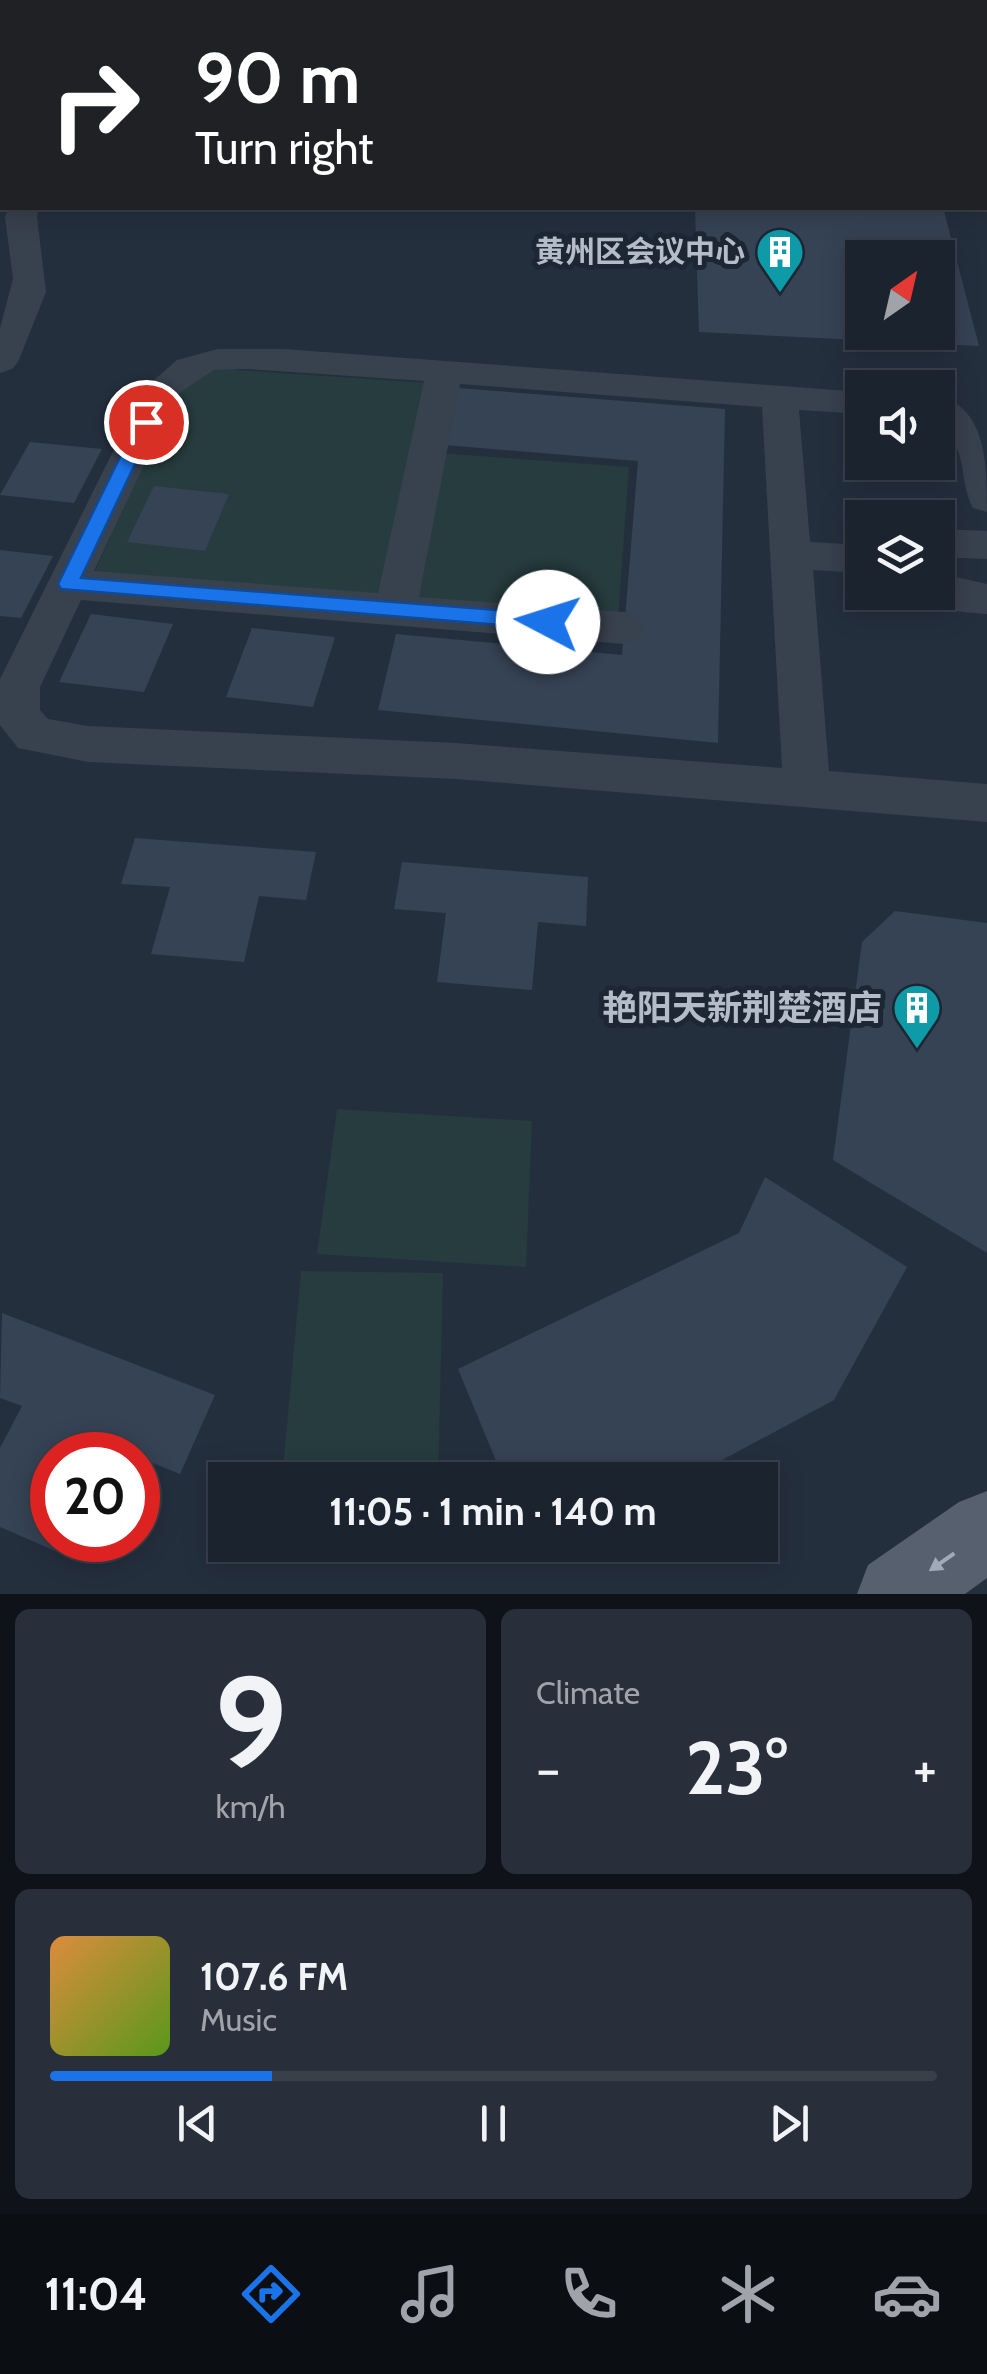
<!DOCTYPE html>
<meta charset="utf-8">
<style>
body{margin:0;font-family:Cabin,"Noto Sans SC",sans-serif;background:#282f3a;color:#f1f3f6;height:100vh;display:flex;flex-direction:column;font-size:38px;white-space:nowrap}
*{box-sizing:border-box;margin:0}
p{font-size:32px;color:#a0a4aa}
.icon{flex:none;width:55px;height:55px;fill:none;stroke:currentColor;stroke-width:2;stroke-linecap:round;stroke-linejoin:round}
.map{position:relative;height:1594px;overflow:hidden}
.details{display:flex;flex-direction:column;gap:15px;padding:15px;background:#0f1319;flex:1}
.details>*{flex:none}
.top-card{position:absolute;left:0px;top:0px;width:988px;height:210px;box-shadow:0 5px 25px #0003,0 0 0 2px #39404a;background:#202124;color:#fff;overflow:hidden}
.needle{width:65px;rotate:34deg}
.tools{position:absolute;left:845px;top:240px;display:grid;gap:20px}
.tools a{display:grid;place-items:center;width:110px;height:110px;border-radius:0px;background:#1b232e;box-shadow:0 5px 25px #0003,0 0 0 2px #39404a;font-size:50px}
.speed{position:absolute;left:30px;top:1432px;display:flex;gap:20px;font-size:50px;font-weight:700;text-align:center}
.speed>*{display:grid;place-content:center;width:130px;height:130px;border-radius:50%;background:#1b232e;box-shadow:0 5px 25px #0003,0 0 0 2px #39404a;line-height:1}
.speed .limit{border:15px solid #d22;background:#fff;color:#111}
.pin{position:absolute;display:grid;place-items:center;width:85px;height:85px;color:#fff;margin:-42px;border:5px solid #fff;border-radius:50%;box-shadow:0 2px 10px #0007}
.me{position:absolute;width:110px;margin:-55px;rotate:275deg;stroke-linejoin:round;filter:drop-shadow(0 0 8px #0008)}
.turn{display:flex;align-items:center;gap:35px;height:210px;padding:0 30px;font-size:45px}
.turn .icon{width:130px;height:130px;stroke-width:2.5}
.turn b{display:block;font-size:70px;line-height:85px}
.big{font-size:75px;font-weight:700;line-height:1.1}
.details .card{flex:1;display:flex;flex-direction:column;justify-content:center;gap:15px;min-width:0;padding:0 35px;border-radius:15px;background:#282f3a}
.details .dial{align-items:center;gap:0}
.dial b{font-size:130px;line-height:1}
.song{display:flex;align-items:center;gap:30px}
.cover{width:120px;height:120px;border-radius:15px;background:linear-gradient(135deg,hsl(30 70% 55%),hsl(90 70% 35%))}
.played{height:10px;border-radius:5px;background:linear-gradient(90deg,#1a73e8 25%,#39404a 25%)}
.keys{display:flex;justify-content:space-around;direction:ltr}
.heat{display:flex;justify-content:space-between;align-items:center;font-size:55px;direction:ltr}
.details .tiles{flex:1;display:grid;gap:15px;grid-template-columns:1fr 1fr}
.card:last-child{grid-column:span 2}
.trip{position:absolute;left:208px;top:1462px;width:570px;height:100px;border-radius:0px;background:#1b232e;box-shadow:0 5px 25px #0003,0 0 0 2px #39404a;font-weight:700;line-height:100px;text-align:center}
.tabs{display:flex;height:160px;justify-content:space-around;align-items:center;background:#0b0e12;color:#a0a4aa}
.tabs .icon{width:70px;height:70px}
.tabs .selected{color:#1a73e8}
.tabs b{font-size:45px;color:#f1f3f6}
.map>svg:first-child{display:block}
.green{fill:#263c3f}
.building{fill:#364354;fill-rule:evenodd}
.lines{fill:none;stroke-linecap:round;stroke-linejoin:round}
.minor{fill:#38414e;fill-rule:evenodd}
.major{fill:#56606e;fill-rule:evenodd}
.oneway{fill:#a1aab7}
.route{fill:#1a73e8;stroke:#114b97;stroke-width:2.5}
.labels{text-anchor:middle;stroke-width:10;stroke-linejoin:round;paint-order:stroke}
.far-poi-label{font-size:30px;font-weight:bold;fill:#b4bcc9;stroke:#1d2633;text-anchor:end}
.poi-label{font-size:35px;font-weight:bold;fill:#b4bcc9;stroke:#1d2633;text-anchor:end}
</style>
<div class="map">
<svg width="987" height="1594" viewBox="0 0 987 1594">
<rect width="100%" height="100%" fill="#242f3e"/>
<g class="green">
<path d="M222 369 430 383 383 601 91 579 181 385 196 373Z"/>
<path d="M440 453 629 467 618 618 409 600Z"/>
<path d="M337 1109 532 1121 526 1267 317 1254Z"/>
<path d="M301 1271 443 1273 438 1480H282Z"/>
</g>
<g class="building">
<path d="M695 208 944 211 979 346 699 332ZM862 258H938V332H862Z"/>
<path d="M445 387 725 409 718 743 378 710 396 634 622 655 638 461 432 444Z"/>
<path d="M30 442 102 449 74 503 0 495Z"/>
<path d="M154 486 229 494 205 551 127 542Z"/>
<path d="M0 550 53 556 21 618 0 616Z"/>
<path d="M91 614 173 624 144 692 59 682Z"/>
<path d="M252 628 335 637 313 707 226 697Z"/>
<path d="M135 838 316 852 306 900 259 896 244 962 151 954 170 887 121 884Z"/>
<path d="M402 862 588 877 586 926 538 922 532 990 437 982 446 913 394 909Z"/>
<path d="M895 911 987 923V1253L833 1160 862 942Z"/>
<path d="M765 1177 907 1267 834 1400 685 1480H504L458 1369 739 1233Z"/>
<path d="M2 1313 215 1395 180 1474 125 1452 52 1455V1540H85L76 1560 0 1527V1448L22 1406 0 1398Z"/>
<path d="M531 1545H565L537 1560Z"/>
</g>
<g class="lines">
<g class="minor">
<path d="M9 208H39L37 217 46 292 18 362 12 369 0 373V328L13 279 5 217Z"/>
<path d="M218 349H284L862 392V414L799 410 810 542 862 545V573L813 570 829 771 987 784V822L456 779 88 762 18 748 0 725V679L144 389 177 360ZM248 369 424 381 378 593 94 571 178 394 214 370ZM460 384 762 407 782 768 456 743 88 726 48 719 40 710V687L81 600 624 644 639 639 645 628 639 617 624 612 419 597Z"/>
<path d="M944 398C987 412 987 468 987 512L973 508C963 491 965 470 958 451 950 427 938 429 938 399Z"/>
<path d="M938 529 987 531V559L938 557Z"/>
<path d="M938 573 987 584V614C964 612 935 612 920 592H938Z"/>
</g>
<g class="major">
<path d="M985 3 987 4V27L985 26Z"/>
<path d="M987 1491V1578L965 1594H857L868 1565 959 1502Z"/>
</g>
</g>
<defs><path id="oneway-solid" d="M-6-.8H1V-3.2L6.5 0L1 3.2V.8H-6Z" transform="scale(2.5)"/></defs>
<use class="oneway" href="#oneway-solid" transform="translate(942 1562) rotate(145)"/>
<path class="route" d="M146 416 155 422 81 578 548 614 558 622 548 629 61 589 58 584 137 422Z"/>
<defs>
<g id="building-pin" transform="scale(2.5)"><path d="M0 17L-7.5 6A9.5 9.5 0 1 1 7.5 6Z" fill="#0f9aa8" stroke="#1d2633"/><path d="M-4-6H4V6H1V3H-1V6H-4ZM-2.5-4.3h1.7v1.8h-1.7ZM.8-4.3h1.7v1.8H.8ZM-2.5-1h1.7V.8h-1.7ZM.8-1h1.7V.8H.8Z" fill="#fff"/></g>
</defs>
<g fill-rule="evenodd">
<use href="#building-pin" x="780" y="252"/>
<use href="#building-pin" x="917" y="1008"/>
</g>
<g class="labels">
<g class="far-poi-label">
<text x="745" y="262">黄州区会议中心</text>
</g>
<g class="poi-label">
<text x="882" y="1020">艳阳天新荆楚酒店</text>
</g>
</g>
</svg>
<div class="tools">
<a><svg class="needle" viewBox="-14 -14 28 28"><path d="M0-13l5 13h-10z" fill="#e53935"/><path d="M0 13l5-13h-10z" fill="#a0a4aa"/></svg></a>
<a><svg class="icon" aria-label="sound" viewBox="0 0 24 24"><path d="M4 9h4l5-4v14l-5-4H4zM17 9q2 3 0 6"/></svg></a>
<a><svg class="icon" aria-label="layers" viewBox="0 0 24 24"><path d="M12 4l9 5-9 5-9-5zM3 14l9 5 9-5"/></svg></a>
</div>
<div class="speed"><div class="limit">20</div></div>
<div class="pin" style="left:146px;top:422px;background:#d93025"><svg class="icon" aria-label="arrive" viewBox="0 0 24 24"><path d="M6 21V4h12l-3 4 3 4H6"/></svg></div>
<svg class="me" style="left:548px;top:622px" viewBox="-20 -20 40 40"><circle r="19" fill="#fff"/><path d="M0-13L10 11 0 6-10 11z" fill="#1a73e8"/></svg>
<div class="trip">11:05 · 1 min · 140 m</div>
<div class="top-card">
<div class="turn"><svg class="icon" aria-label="right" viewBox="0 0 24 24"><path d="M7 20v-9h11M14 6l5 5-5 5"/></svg><div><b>90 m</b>Turn right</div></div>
</div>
</div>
<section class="details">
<div class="tiles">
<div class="card dial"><b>9</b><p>km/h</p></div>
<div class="card"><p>Climate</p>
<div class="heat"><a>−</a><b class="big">23°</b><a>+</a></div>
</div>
<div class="card">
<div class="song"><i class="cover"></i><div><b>107.6 FM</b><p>Music</p></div></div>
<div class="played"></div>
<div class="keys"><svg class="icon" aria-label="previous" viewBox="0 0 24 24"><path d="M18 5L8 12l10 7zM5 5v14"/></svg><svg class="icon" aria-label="pause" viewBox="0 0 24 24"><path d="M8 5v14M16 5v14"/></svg><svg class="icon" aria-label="next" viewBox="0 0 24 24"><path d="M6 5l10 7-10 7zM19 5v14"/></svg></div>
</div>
</div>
</section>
<nav class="tabs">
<b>11:04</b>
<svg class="icon selected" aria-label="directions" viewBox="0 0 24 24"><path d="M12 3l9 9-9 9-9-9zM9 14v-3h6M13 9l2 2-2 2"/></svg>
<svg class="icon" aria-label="music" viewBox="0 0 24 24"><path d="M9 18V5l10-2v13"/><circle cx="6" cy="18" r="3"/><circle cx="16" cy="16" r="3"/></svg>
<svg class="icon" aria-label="phone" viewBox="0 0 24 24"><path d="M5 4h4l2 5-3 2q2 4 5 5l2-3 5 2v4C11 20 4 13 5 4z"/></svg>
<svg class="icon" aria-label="climate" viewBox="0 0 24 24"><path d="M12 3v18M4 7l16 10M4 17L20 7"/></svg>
<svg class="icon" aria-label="car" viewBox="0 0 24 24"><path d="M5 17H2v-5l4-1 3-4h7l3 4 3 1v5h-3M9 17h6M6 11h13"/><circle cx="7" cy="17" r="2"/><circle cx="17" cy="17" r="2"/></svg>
</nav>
